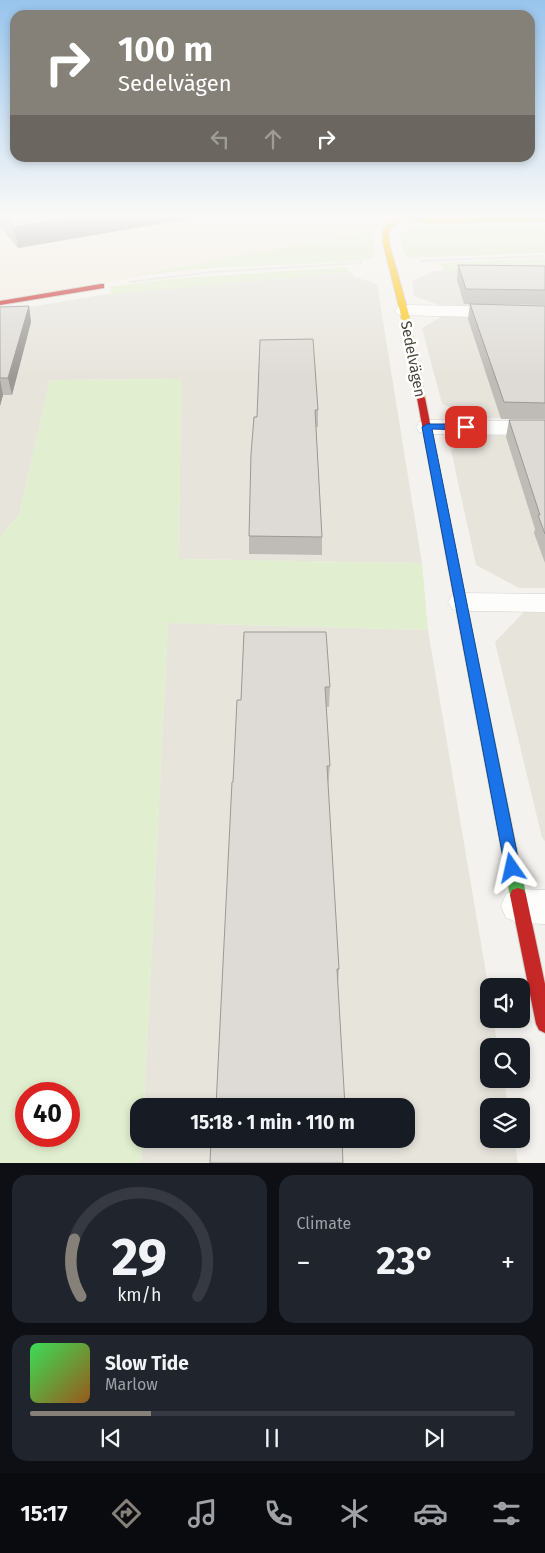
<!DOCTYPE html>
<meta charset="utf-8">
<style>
body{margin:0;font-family:"Fira Sans",sans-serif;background:#20242c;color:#f1f3f6;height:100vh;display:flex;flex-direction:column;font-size:19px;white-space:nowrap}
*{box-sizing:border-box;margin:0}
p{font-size:16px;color:#9ea1a6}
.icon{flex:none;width:28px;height:28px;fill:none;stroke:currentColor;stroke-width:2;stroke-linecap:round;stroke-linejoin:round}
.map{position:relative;height:1163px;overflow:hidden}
.details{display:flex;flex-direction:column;gap:12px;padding:12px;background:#0d0f14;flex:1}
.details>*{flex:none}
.hud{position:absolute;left:10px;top:10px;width:525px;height:152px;border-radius:15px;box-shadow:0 2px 8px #0003;background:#868178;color:#fff;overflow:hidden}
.controls{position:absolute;left:480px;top:978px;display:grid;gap:10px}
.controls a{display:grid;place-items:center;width:50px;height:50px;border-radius:10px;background:#171b24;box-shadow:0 2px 8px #0003;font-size:25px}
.speed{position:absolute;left:15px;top:1082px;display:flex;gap:10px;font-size:25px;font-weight:700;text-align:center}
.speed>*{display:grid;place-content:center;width:65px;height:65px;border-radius:50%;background:#171b24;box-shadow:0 2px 8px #0003;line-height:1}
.speed .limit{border:8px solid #d22;background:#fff;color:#111}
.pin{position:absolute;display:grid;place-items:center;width:42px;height:42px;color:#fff;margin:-21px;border-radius:10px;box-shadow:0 2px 8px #0006}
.me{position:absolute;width:55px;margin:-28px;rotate:349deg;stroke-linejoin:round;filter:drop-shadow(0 0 4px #0008)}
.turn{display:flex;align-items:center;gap:18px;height:105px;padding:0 25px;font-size:22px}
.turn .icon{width:65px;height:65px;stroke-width:2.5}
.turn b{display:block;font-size:35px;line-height:42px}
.lanes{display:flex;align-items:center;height:48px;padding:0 25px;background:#0003;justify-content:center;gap:25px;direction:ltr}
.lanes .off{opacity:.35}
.big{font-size:38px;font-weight:700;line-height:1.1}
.details .card{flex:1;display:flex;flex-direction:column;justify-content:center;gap:8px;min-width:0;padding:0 18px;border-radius:15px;background:#20242c}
.details .dial{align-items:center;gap:0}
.dial svg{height:130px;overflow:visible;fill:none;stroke:#363941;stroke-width:7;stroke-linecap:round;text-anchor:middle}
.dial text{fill:#f1f3f6;stroke:none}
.song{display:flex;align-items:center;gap:15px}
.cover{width:60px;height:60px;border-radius:8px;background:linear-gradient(135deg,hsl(130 70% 55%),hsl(30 70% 35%))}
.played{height:5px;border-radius:2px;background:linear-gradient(90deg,#868178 25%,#363941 25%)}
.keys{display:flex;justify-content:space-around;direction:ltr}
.heat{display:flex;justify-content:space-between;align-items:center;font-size:28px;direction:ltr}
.details .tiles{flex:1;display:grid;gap:12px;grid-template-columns:1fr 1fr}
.card:last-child{grid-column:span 2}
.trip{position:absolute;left:130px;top:1098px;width:285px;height:50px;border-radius:15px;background:#171b24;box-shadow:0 2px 8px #0003;font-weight:700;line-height:50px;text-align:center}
.menu{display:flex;height:80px;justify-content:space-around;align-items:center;background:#090b0e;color:#9ea1a6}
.menu .icon{width:35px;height:35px}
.menu .on{color:#868178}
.menu b{font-size:22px;color:#f1f3f6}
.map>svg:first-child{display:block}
.residential{fill:#e7e4dc}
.commercial{fill:#f3ebdf}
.green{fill:#e1eecf;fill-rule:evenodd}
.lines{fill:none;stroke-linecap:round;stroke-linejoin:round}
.street-casing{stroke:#d2d0cb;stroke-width:1}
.fast-casing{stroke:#d3cfc5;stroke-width:2}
.slow-casing{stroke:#d3cfc5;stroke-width:2}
.jam-casing{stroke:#d3cfc5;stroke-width:2}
.path{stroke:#d3d2cc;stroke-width:2;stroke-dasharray:1 1;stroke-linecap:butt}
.street{fill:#fdfdfc;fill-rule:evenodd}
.fast{fill:#4caf50;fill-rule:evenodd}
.slow{fill:#ffc107;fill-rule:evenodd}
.jam{fill:#c62828;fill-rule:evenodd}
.wall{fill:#bfbcb8}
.shaded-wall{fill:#9b9996}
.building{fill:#dedbd6;stroke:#9b9996}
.route{fill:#1a73e8;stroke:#114b97}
.labels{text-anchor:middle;stroke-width:5;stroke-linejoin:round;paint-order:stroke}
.far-street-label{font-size:15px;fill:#4b4439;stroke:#fff}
</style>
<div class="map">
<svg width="545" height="1163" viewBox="0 0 545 1163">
<rect width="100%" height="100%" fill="#f4f2ee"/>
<g class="residential">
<path d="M545 268V307L442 306 414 296 412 281 434 271Z"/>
<path d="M351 272 355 277 377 284 422 563 179 559 181 379 50 380 19 515 0 537V312L107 294Z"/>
<path d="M443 316 545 317V419L474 418 442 404 422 328Z"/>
<path d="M477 434 545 436V588H519L476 565 451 450Z"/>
<path d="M524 612 545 613V841L542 838 495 642Z"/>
<path d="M168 623 428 630 489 991V1019H493L498 1046H489V1079H504L508 1106H489V1139H514L518 1163H141L142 1139H406V1106H144Z"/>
</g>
<path class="commercial" d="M0 215H454L0 303Z"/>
<g class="green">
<path d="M545 224V253L408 258 402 250 401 232 415 228Z"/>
<path d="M372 231 375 257 366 261 212 268 126 277Z"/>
<path d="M545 258V268L444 271 440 263Z"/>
<path d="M346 267 351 272 112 294 109 287 171 279Z"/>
<path d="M181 379 179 559 422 563 428 630 168 623 144 1106H139V1139H142L141 1163H0V537L19 515 50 380ZM26 1094H69V1136H26Z"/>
</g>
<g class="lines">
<g class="street-casing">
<g id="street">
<path d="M404 305 545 307V319L398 315 395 311 398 307Z"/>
<path d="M427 420 545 421V435L427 434 419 432 416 427 419 422Z"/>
<path d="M462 593 545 594V612L462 611 452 609 448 602 452 595Z"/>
<path d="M520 889 545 890V924L520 923 506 918 501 906 506 894Z"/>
</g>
</g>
<g class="fast-casing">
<path id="fast" d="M470 647 474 648 476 651 526 895 524 900 518 902 512 900 510 895 464 651 466 648Z"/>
</g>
<g class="slow-casing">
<path id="slow" d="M397 215H411L430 219 545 217V221L430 223 402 217 389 231V243L408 311 425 398 421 401 417 398 400 311 383 243V231Z"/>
</g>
<g class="jam-casing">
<g id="jam">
<path d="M101 284H104V288L0 305V301Z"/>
<path d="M421 395 425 398 476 651 474 654H466L464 651 417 398Z"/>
<path d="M518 888 524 890 526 895 545 984V1033L539 1030 536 1024 510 895 512 890Z"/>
</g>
</g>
<g class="path">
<path d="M421 261 545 256"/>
<path d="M129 282 211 272 362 263"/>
</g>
<use href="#street" class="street"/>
<use href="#fast" class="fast"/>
<use href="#slow" class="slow"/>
<use href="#jam" class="jam"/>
</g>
<g class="wall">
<path d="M0 215H212L18 248 0 226Z"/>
<path d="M458 265 545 266V305L494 304 545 306V419H501L468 319 470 304H464L457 280Z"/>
<path d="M29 306 31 322 12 395H3L0 406V307Z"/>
<path d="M318 410V427H316L322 537V555L249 554V536L254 417Z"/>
<path d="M509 420H545V563L534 533 535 529 506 437Z"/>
<path d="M244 632 330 687 329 707H326L330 766 328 786 339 969 338 982 233 782 241 700Z"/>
</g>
<g class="shaded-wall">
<path d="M88 215H212L18 248 14 227Z"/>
<path d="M29 306 31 322 12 395 8 378Z"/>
<path d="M0 379 3 395 0 406Z"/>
</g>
<g class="building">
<path d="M4 215H88L14 227Z"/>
<path d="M458 265 545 266V290L466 289Z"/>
<path d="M470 304 545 306V403L504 402Z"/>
<path d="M29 306 8 378H0V307Z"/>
<path d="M313 339 318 410H315L322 537 249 536 251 454 254 417H257L260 340Z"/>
<path d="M509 420H545V534L538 515H540Z"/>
<path d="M244 632H326L330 687H325L330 766H327L339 969H337L345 1106H216L232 782H233L237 700H241Z"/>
<path d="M215 1139H342L343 1163H210L211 1140H215Z"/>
</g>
<linearGradient id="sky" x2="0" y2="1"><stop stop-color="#98c4ec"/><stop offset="0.57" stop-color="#faf9f7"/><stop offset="1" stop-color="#faf9f7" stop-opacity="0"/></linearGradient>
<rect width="545" height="378" fill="url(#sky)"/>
<path class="route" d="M427 424H466L471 427 466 430 432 429 520 868 518 873 512 875 507 873 505 868 422 427Z"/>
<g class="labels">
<g class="far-street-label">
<text transform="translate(413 359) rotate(79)" y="5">Sedelvägen</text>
</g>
</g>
</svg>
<div class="controls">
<a><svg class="icon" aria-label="sound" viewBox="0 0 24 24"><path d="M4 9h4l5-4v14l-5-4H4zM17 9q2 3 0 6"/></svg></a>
<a><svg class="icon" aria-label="search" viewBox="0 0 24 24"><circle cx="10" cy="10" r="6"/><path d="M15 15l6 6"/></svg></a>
<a><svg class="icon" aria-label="layers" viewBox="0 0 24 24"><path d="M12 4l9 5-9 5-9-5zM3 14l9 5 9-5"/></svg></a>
</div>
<div class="speed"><div class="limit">40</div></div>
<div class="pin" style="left:466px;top:427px;background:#d93025"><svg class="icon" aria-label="arrive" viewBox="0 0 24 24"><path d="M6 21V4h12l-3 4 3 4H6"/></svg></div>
<svg class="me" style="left:512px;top:868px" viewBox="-20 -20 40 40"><path d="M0-17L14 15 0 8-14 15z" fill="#1a73e8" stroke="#fff" stroke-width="4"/></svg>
<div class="trip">15:18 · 1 min · 110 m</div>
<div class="hud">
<div class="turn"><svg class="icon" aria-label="right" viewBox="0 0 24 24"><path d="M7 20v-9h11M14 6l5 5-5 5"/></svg><div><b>100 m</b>Sedelvägen</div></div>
<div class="lanes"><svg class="icon off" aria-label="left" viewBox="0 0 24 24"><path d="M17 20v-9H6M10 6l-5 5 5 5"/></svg><svg class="icon off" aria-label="ahead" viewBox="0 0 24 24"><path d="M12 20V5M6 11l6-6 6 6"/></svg><svg class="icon" aria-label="right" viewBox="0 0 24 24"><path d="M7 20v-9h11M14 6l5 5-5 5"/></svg></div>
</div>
</div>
<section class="details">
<div class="tiles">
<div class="card dial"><svg viewBox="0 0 100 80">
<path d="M14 69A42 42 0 1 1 86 69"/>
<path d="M14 69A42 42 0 0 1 10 34" stroke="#868178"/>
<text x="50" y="56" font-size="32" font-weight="700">29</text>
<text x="50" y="72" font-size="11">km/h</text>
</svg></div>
<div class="card"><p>Climate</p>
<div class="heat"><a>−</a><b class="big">23°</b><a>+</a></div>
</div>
<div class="card">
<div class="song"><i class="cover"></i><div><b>Slow Tide</b><p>Marlow</p></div></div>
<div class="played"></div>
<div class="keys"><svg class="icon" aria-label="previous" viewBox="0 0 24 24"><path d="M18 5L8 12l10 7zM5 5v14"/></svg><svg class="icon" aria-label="pause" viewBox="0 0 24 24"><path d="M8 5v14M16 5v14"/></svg><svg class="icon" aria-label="next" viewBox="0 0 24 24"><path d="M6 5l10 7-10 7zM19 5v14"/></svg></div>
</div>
</div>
</section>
<nav class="menu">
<b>15:17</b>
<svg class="icon on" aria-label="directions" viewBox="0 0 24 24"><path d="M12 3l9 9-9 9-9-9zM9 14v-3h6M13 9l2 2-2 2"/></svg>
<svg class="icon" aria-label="music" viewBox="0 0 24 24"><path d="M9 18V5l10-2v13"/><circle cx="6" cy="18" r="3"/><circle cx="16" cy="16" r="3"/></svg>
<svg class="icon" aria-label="phone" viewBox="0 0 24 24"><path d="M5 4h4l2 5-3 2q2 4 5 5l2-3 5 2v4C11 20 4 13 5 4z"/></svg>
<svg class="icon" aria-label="climate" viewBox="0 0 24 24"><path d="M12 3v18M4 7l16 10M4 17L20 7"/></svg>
<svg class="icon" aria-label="car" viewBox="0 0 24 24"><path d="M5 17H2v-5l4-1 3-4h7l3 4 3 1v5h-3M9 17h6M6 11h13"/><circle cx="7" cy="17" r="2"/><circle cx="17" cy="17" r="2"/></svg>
<svg class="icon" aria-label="filters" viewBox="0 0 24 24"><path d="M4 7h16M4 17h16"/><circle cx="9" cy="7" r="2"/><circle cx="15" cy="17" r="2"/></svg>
</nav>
